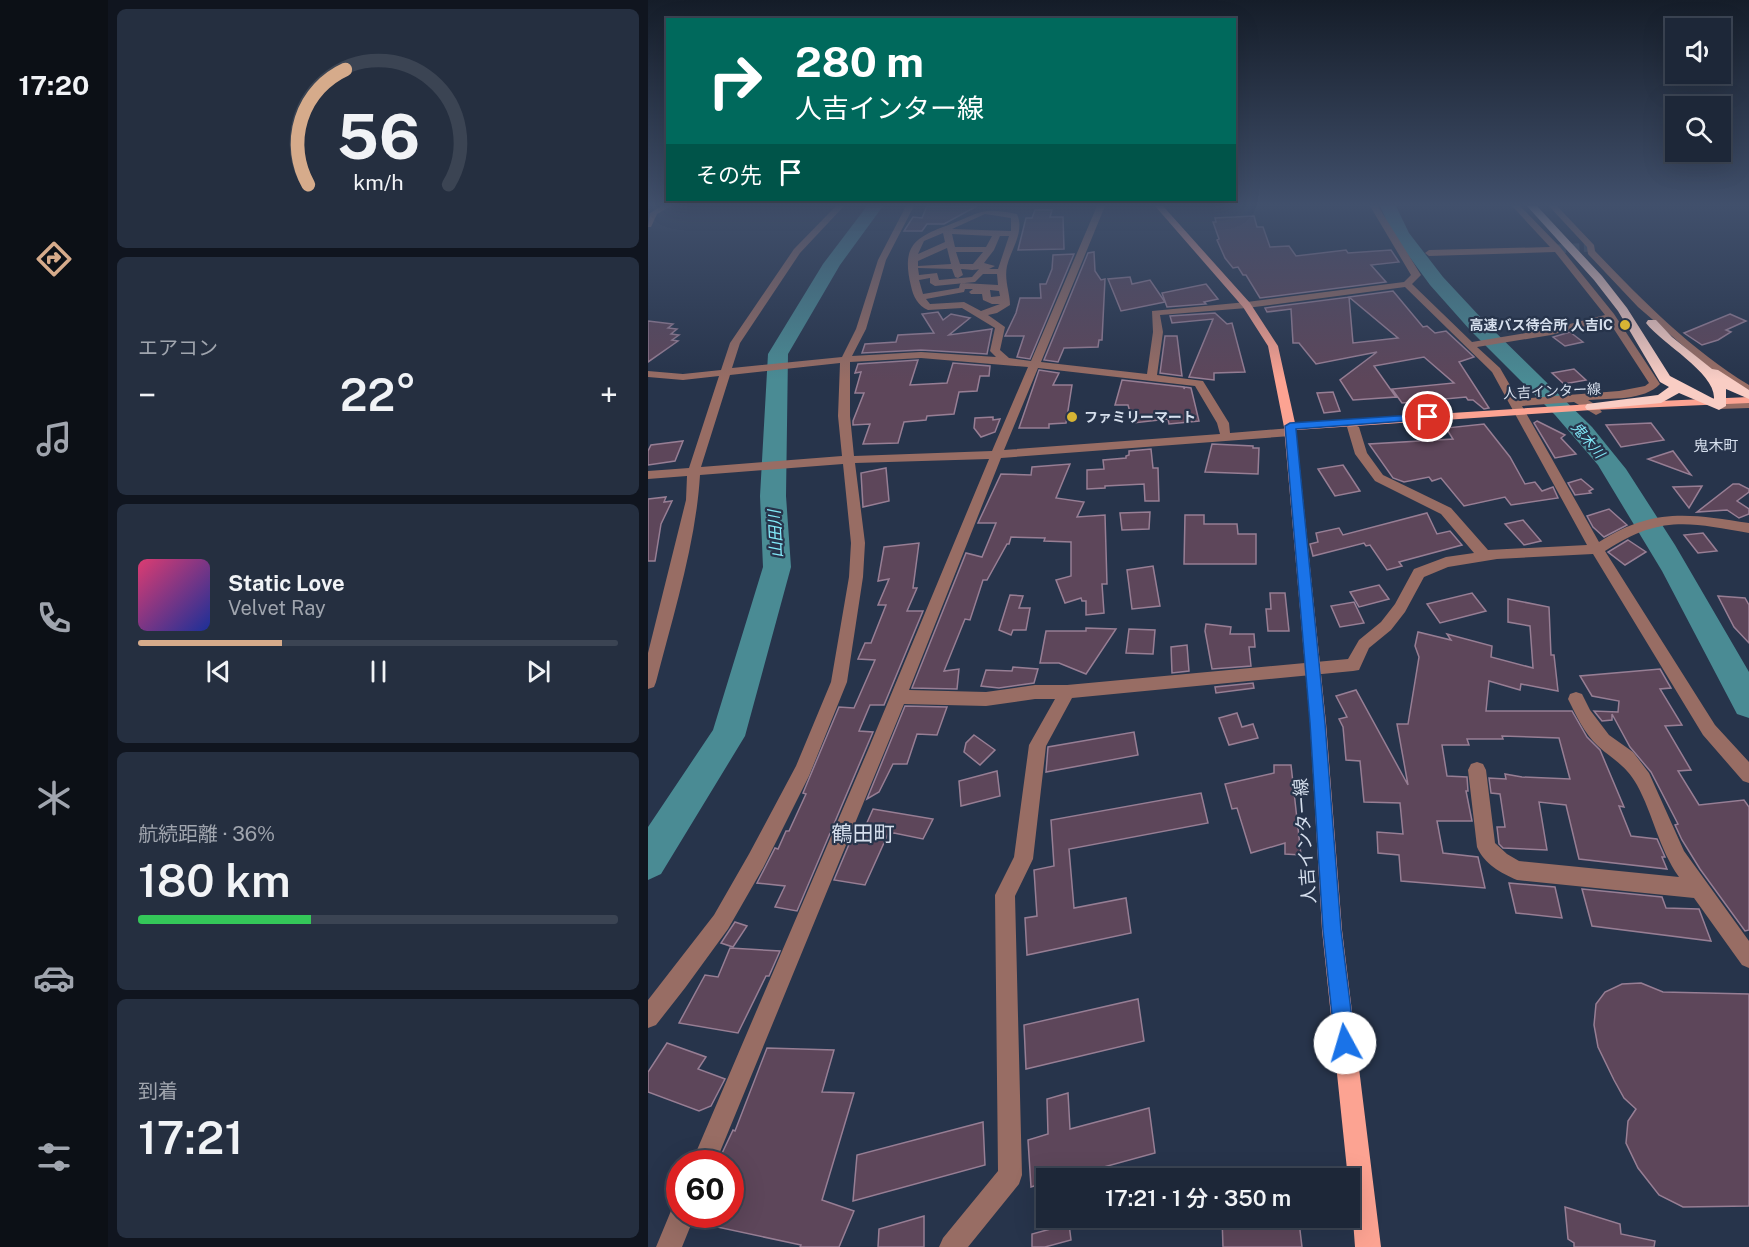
<!DOCTYPE html>
<html lang="ja">
<meta charset="utf-8">
<style>
body{margin:0;font-family:"Public Sans","Noto Sans JP",sans-serif;background:#252f40;color:#f1f3f6;height:100vh;display:flex;flex-direction:column;font-size:22px;white-space:nowrap}
*{box-sizing:border-box;margin:0}
p{font-size:20px;color:#a0a5ae}
.icon{flex:none;width:33px;height:33px;fill:none;stroke:currentColor;stroke-width:2;stroke-linecap:round;stroke-linejoin:round}
.map{position:relative;flex:1;overflow:hidden}
.drawer{display:flex;flex-direction:column;gap:9px;padding:9px;background:#10151f;width:540px}
.drawer>*{flex:none}
.banner{position:absolute;left:18px;top:18px;width:570px;height:183px;border-radius:0px;box-shadow:0 6px 24px #0002,0 0 0 2px #3b4453;background:#00695c;color:#fff;overflow:hidden}
.controls{position:absolute;left:1017px;top:18px;display:grid;gap:12px}
.controls a{display:grid;place-items:center;width:66px;height:66px;border-radius:0px;background:#1d2738;box-shadow:0 6px 24px #0002,0 0 0 2px #3b4453;font-size:30px}
.speed{position:absolute;left:18px;top:1150px;display:flex;gap:12px;font-size:30px;font-weight:700;text-align:center}
.speed>*{display:grid;place-content:center;width:78px;height:78px;border-radius:50%;background:#1d2738;box-shadow:0 6px 24px #0002,0 0 0 2px #3b4453;line-height:1}
.speed .limit{border:9px solid #d22;background:#fff;color:#111}
.pin{position:absolute;display:grid;place-items:center;width:51px;height:51px;color:#fff;margin:-26px;border:3px solid #fff;border-radius:50%;box-shadow:0 2px 6px #0007}
.me{position:absolute;width:66px;margin:-33px;rotate:354deg;stroke-linejoin:round;filter:drop-shadow(0 0 4px #0008)}
.turn{display:flex;align-items:center;gap:21px;height:126px;padding:0 30px;font-size:27px}
.turn .icon{width:78px;height:78px;stroke-width:2.5}
.turn b{display:block;font-size:42px;line-height:51px}
.then{display:flex;align-items:center;height:57px;padding:0 30px;background:#0003;gap:12px;font-size:22px}
.big{font-size:45px;font-weight:600;line-height:1.1}
.drawer .widget{flex:1;display:flex;flex-direction:column;justify-content:center;gap:9px;min-width:0;padding:0 21px;border-radius:9px;background:#252f40}
.drawer .dial{align-items:center;gap:0}
.dial svg{height:156px;overflow:visible;fill:none;stroke:#3b4453;stroke-width:7;stroke-linecap:round;text-anchor:middle}
.dial text{fill:#f1f3f6;stroke:none}
.song{display:flex;align-items:center;gap:18px}
.cover{width:72px;height:72px;border-radius:9px;background:linear-gradient(135deg,hsl(340 70% 55%),hsl(230 70% 35%))}
.played{height:6px;border-radius:3px;background:linear-gradient(90deg,#d6ab8b 30%,#3b4453 30%)}
.keys{display:flex;justify-content:space-around;direction:ltr}
.heat{display:flex;justify-content:space-between;align-items:center;font-size:33px;direction:ltr}
.charge{height:9px;border-radius:4px;background:linear-gradient(90deg,#34c759 36%,#3b4453 0)}
.trip{position:absolute;left:388px;top:1168px;width:324px;height:60px;border-radius:0px;background:#1d2738;box-shadow:0 6px 24px #0002,0 0 0 2px #3b4453;font-weight:600;line-height:60px;text-align:center}
main{display:flex;flex:1;min-height:0}
.tab-bar{display:flex;flex-direction:column;width:108px;justify-content:space-around;align-items:center;background:#0c1016;color:#a0a5ae}
.tab-bar .icon{width:42px;height:42px}
.tab-bar .active{color:#d6ab8b}
.tab-bar b{font-size:27px;color:#f1f3f6}
.map>svg:first-child{display:block}
.lines{fill:none;stroke-linecap:round;stroke-linejoin:round}
.river{fill:#4a8b94;fill-rule:evenodd}
.building{fill:#5d465a;stroke:#977e94;stroke-width:1.5}
.minor-tunnel{stroke:#414e63;stroke-width:9;stroke-dasharray:9 4.5;stroke-linecap:butt}
.minor{fill:#986d64;fill-rule:evenodd}
.major{fill:#fca392;fill-rule:evenodd}
.highway{fill:#f9cdc4;fill-rule:evenodd}
.route{fill:#1a73e8;stroke:#114b97;stroke-width:1.5}
.poi-dot{fill:#d7b434;stroke:#27344b;stroke-width:2}
.labels{text-anchor:middle;stroke-width:4.5;stroke-linejoin:round;paint-order:stroke}
.far-poi-label{font-size:14px;font-weight:bold;fill:#d6dfed;stroke:#27344b;text-anchor:end}
.far-street-label{font-size:14px;fill:#d6dfed;stroke:#27344b}
.far-water-label{font-size:14px;font-style:italic;fill:#83eaf9;stroke:#27344b}
.far-quarter-label{font-size:15px;fill:#d6dfed;stroke:#27344b}
.water-label{font-size:16px;font-style:italic;fill:#83eaf9;stroke:#27344b}
.near-street-label{font-size:18px;fill:#d6dfed;stroke:#27344b}
.near-quarter-label{font-size:21px;fill:#d6dfed;stroke:#27344b}
</style>
<main>
<nav class="tab-bar">
<b>17:20</b>
<svg class="icon active" aria-label="directions" viewBox="0 0 24 24"><path d="M12 3l9 9-9 9-9-9zM9 14v-3h6M13 9l2 2-2 2"/></svg>
<svg class="icon" aria-label="music" viewBox="0 0 24 24"><path d="M9 18V5l10-2v13"/><circle cx="6" cy="18" r="3"/><circle cx="16" cy="16" r="3"/></svg>
<svg class="icon" aria-label="phone" viewBox="0 0 24 24"><path d="M5 4h4l2 5-3 2q2 4 5 5l2-3 5 2v4C11 20 4 13 5 4z"/></svg>
<svg class="icon" aria-label="climate" viewBox="0 0 24 24"><path d="M12 3v18M4 7l16 10M4 17L20 7"/></svg>
<svg class="icon" aria-label="car" viewBox="0 0 24 24"><path d="M5 17H2v-5l4-1 3-4h7l3 4 3 1v5h-3M9 17h6M6 11h13"/><circle cx="7" cy="17" r="2"/><circle cx="17" cy="17" r="2"/></svg>
<svg class="icon" aria-label="filters" viewBox="0 0 24 24"><path d="M4 7h16M4 17h16"/><circle cx="9" cy="7" r="2"/><circle cx="15" cy="17" r="2"/></svg>
</nav>
<section class="drawer">
<div class="widget dial"><svg viewBox="0 0 100 80">
<path d="M14 69A42 42 0 1 1 86 69"/>
<path d="M14 69A42 42 0 0 1 33 10" stroke="#d6ab8b"/>
<text x="50" y="56" font-size="32" font-weight="700">56</text>
<text x="50" y="72" font-size="11">km/h</text>
</svg></div>
<div class="widget"><p>エアコン</p>
<div class="heat"><a>−</a><b class="big">22°</b><a>+</a></div>
</div>
<div class="widget">
<div class="song"><i class="cover"></i><div><b>Static Love</b><p>Velvet Ray</p></div></div>
<div class="played"></div>
<div class="keys"><svg class="icon" aria-label="previous" viewBox="0 0 24 24"><path d="M18 5L8 12l10 7zM5 5v14"/></svg><svg class="icon" aria-label="pause" viewBox="0 0 24 24"><path d="M8 5v14M16 5v14"/></svg><svg class="icon" aria-label="next" viewBox="0 0 24 24"><path d="M6 5l10 7-10 7zM19 5v14"/></svg></div>
</div>
<div class="widget"><p>航続距離 · 36%</p><b class="big">180 km</b><div class="charge"></div></div>
<div class="widget"><p>到着</p><b class="big">17:21</b></div>
</section>
<div class="map">
<svg width="1101" height="1247" viewBox="0 0 1101 1247">
<rect width="100%" height="100%" fill="#27344b"/>
<g class="lines">
<g class="river">
<path d="M219 206H235L192 265 140 354 138 496 143 567 97 736 13 874 0 880V827L65 730 115 567 112 496 120 354 175 264Z"/>
<path d="M732 206H748L761 233 795 277 836 321 944 427 978 469 1027 545 1101 672V718L1089 714 1014 571 950 465 907 415 822 330 782 285 744 233Z"/>
</g>
</g>
<g class="building">
<path d="M279 206H329L296 224H279L274 231H256L265 217 274 218Z"/>
<path d="M387 210H404L402 217H415L416 249 370 250 378 218H384Z"/>
<path d="M606 216 609 227H615L622 247 641 246 648 256 698 250 700 253 743 250 751 262 723 265 738 282 612 298 598 275H595L590 267 585 268 577 258 569 240 571 239 565 222H568L567 218Z"/>
<path d="M446 252 447 271 453 280 457 279 454 340H451L450 347 416 348 410 362 396 360 440 253Z"/>
<path d="M426 254 382 359 369 357 376 336H357L368 313 372 298H393L392 284H398L404 269 405 255Z"/>
<path d="M482 277 484 284 502 280 517 302 473 311 460 279Z"/>
<path d="M558 284 570 299 556 302 558 304 519 307 514 293Z"/>
<path d="M745 291 775 327 779 326 787 333 798 331 826 357 811 362 841 408 836 409 825 400H820L818 397 754 403 744 389 806 383 776 357 726 366 748 397 705 400 692 380 729 352 668 364 651 343H645L643 309 619 312 617 308 701 297 705 343 750 338 701 297Z"/>
<path d="M290 312 295 320 303 314 322 318 301 335 344 329 339 354 273 350 214 353 217 344 248 342 250 335 286 333 274 314Z"/>
<path d="M567 313 579 324 584 323 597 372 566 373V380L541 377 565 319 524 323 522 316Z"/>
<path d="M1082 314 1098 321 1078 330 1083 332 1070 340 1054 345 1036 333Z"/>
<path d="M0 321 25 324 20 328 29 329 23 334 31 335 24 340 30 341 0 362Z"/>
<path d="M922 332 935 342 917 346 905 337Z"/>
<path d="M517 336H529L534 376 512 373Z"/>
<path d="M270 360 262 385 299 383 305 363 342 366 341 376H332L329 391 311 392 306 414 279 416 278 420 256 422 250 443 215 444 222 424 205 425V421L216 393H207L213 372 207 373 210 364Z"/>
<path d="M926 369 938 380 916 384 904 373Z"/>
<path d="M391 370 411 373 405 385H424L418 423 401 424V428H371Z"/>
<path d="M474 380 536 387V389L537 387 543 388 551 421 521 424 520 419 485 423 480 405H467Z"/>
<path d="M685 392 692 411 676 413 669 393Z"/>
<path d="M345 417V420L352 419 347 432 333 437 326 428 327 418Z"/>
<path d="M889 421 917 435 913 438 928 454 907 458 886 423Z"/>
<path d="M1003 423 1016 440 973 447 958 425Z"/>
<path d="M836 424 862 457 877 484 887 482 894 491 905 487 910 498 863 505 857 497 816 506 793 478 784 481 781 477 756 482 745 478 721 444 805 439 798 428Z"/>
<path d="M35 441 27 461 0 465V451L3 445Z"/>
<path d="M564 444 605 446V448H611L610 474 557 472Z"/>
<path d="M503 449 505 468H510L511 501H497L496 484 457 486V488L439 489V470L456 469 455 460 478 458V456L481 455V451Z"/>
<path d="M1025 451 1043 475 1000 459Z"/>
<path d="M422 464 408 498 436 502 429 517 457 515 459 584H454L456 613 438 615V601H434L433 598 417 603 408 580 423 576V542L396 541 397 538 363 537 361 544H359L339 580H335L322 620 317 619 296 671 311 669 309 689 264 688 318 553 334 557 348 523H330L353 474 383 475 384 467Z"/>
<path d="M695 465 712 491 687 496 670 469Z"/>
<path d="M238 468 241 501 215 507 213 473Z"/>
<path d="M933 479 945 489 941 491 943 493 927 495 920 483Z"/>
<path d="M1085 484H1091L1101 489V492L1089 501 1101 509V514L1091 518 1079 510 1049 512Z"/>
<path d="M1054 486 1041 508 1025 487Z"/>
<path d="M18 497 16 502 24 501 13 524 7 561H0V499Z"/>
<path d="M961 509 979 525 956 537 945 527 939 516Z"/>
<path d="M502 512 501 529 474 530 472 513Z"/>
<path d="M779 513 789 534 802 531 814 545 751 562 754 566 739 570 722 545 718 546 716 543 665 556 662 544 670 542 668 533 691 528 695 535Z"/>
<path d="M537 515H556V524H589L590 534H608V564H536Z"/>
<path d="M875 520 893 541 876 545 857 524Z"/>
<path d="M1055 533 1069 551 1050 553 1036 535Z"/>
<path d="M980 540 998 552 977 565 960 552Z"/>
<path d="M271 543 265 588H269L259 611H275L236 705H222L211 731 225 732 149 911 127 907 137 886 109 883 127 848 130 849 138 831H141L158 794 155 793 191 707 206 708 227 660 210 659 217 643H223L238 605H230L241 579 230 581 236 547Z"/>
<path d="M505 566 512 606 484 609 479 570Z"/>
<path d="M731 585 741 599 711 607 702 592Z"/>
<path d="M622 593H637L641 631H620L618 609H623Z"/>
<path d="M824 593 838 611 792 623 779 604Z"/>
<path d="M362 595 375 596 371 608H382L378 630H365L363 635 351 630Z"/>
<path d="M1070 596 1097 598 1101 605V643L1086 627Z"/>
<path d="M860 599 901 607 903 655H906L910 691 873 684 872 690 841 681 838 711H924L939 737 952 750 976 807 971 806 983 836 1009 839 1017 857H1014L1019 869 931 859 918 805 891 802 899 850 855 848 851 844 849 827H857L852 794 843 793 841 778 858 779 857 774 874 777 922 779 911 738 854 736 855 739H819L821 745H794L799 776 819 777 820 791H818L824 821H789L795 853 830 857 837 888 753 881 751 855 730 853 729 832 755 834 752 803 716 802 712 761 698 760 695 727 691 719 699 717 688 696 708 690 760 785 749 724H760L771 657 767 646 770 632 803 640 799 634 844 646 843 657 885 668 882 626 860 622Z"/>
<path d="M706 602 716 623 692 627 683 606Z"/>
<path d="M558 624 583 627 582 634H606L607 647H601L603 666 564 669 557 631Z"/>
<path d="M438 628 468 629 438 674 411 663H392L398 631H438Z"/>
<path d="M481 629 507 630 505 654 478 653Z"/>
<path d="M539 645 541 671 524 673 523 647Z"/>
<path d="M365 667 390 669 386 683 351 688 333 686 338 670 364 671Z"/>
<path d="M1012 669 1023 688 1012 689 1034 725 1017 726 1043 770 1030 771 1051 805 1096 800 1101 807V930L1097 931 1052 869 1034 840 1027 825 1030 824 1003 772 982 747 964 714V720L954 721 946 711 970 712 971 701 944 696 932 676Z"/>
<path d="M605 683 606 688 568 693 567 687Z"/>
<path d="M257 706 299 707 289 735 269 734 259 764H245L231 792 219 799Z"/>
<path d="M589 713 594 727 605 724 610 738 581 745 571 718Z"/>
<path d="M486 732 490 755 398 772 400 747Z"/>
<path d="M326 735 347 750 332 765 316 752 318 743Z"/>
<path d="M626 765H643L653 855 637 854V843L603 853 589 808 584 809 577 784 626 773Z"/>
<path d="M349 771 352 796 313 806 311 781Z"/>
<path d="M553 793 560 823 421 849 426 908 478 898 483 933 379 955 377 918 389 916 386 870 406 866 403 820Z"/>
<path d="M225 809 285 819 275 839 246 833 240 834 217 885 186 880 202 842 210 843Z"/>
<path d="M861 883 907 887 914 918 868 913Z"/>
<path d="M934 889 1014 897 1018 908 1051 909 1063 941 944 926Z"/>
<path d="M87 922 99 926 85 947 73 943Z"/>
<path d="M82 948 132 951 121 976H118L90 1033 31 1023 57 975 70 977Z"/>
<path d="M993 983 1015 992 1101 994V1206L1035 1207 1011 1195 990 1168 978 1143 980 1121 988 1109 976 1098 966 1080 950 1047 946 1025 948 1004 957 992 974 984Z"/>
<path d="M490 999 496 1041 378 1069 376 1025Z"/>
<path d="M19 1043 58 1057 50 1069 77 1079 63 1106 51 1111 0 1092V1072Z"/>
<path d="M119 1048 186 1050 174 1092 206 1093 174 1200 206 1211 191 1247H152L153 1245 46 1222 49 1215H82V1164H69L85 1130 87 1131Z"/>
<path d="M420 1093 422 1129 501 1108 507 1153 412 1179H399V1182L383 1187 380 1140 400 1134 399 1099Z"/>
<path d="M335 1122 337 1165 205 1201 209 1155Z"/>
<path d="M917 1207 972 1224 973 1234 1007 1241 1006 1247H926V1243L920 1239Z"/>
<path d="M276 1216V1247H230L231 1229Z"/>
<path d="M574 1218H608V1224L651 1222 654 1247H575Z"/>
<path d="M421 1224 423 1240 397 1247H384V1234Z"/>
</g>
<g class="lines">
<path class="minor-tunnel" d="M909 249 943 247"/>
<g class="minor">
<path d="M14 206H23L9 214 3 227H0L2 213Z"/>
<path d="M188 206H196L152 253 92 343 84 368 194 357 208 329 230 260 258 206H266L238 260 218 329 204 356 273 352 348 357 342 351 347 328 314 308 280 310C270 306 265 296 263 286 253 245 267 237 303 224 334 212 333 207 369 214 377 232 363 249 359 266 356 280 362 293 362 305L349 313 340 315 357 327 352 350 361 358 383 361 449 206H457L393 362 499 374 505 332 504 311 599 302 756 282 763 275 722 206H730L773 275 764 284 824 342 902 329 957 315 907 252 781 256 777 253 781 250 902 247 864 206H872L912 247 966 314 1012 384C996 401 962 398 940 400L948 405 954 412 948 415 926 402 874 406 951 542C1005 507 1042 514 1101 523V533C1041 522 1011 515 957 551L1067 725 1101 762V783L1095 781 1055 735 945 554 849 559 800 567 776 577 757 612 743 630 721 648 711 670 705 671 424 698 398 746 385 859 367 896 374 1175 371 1184 320 1247H291L295 1238 350 1171 347 895 366 857 381 745 407 699H387L338 706 256 704 67 1164H43L220 750 341 459 207 463 217 543 215 577 199 682 161 776 115 868 80 929 37 988 8 1025 0 1028V1000L66 915 101 854 148 766 183 682 201 577 203 543 195 464 52 475C48 543 25 616 8 682L6 687 0 689V653L38 500 39 476 0 479V471L41 468 71 376 35 380 0 377V371L35 374 73 370 82 343 146 249ZM337 214 363 218V231L304 229ZM295 233 297 242 270 254 276 241ZM304 234 344 236 338 247H307ZM352 236H361L350 269H341L347 266 336 263 346 250ZM299 248 303 264 270 266V261ZM308 252H335L325 264H312ZM270 268 304 269 307 277 310 278 315 275 313 269C321 269 323 271 331 269L324 277 291 280 289 273 271 275ZM335 274H349L350 285 315 283 312 284 311 288 275 294 271 280 282 278V283L287 286 327 282ZM757 287 844 372 939 545 840 550 803 508 735 475 719 453 711 427 705 424 699 427 707 454 727 481 793 514 826 553 798 557 766 569 747 604 733 622 711 640 700 659 419 685H387L338 692 261 690 353 458 643 436 649 432 643 428 582 433 581 423 555 381 509 375 515 332 512 315 599 308ZM317 289H325L321 292 323 294H334L335 300 344 304H352L333 311 316 302 282 304 278 299 316 292ZM342 290 351 291 352 296 343 297ZM960 320 1001 383 997 386 971 391 870 399 852 368 829 347 903 335ZM273 358 380 367 344 451 206 456 202 416V362ZM192 363 190 416 194 456 53 467 82 375ZM390 368 547 386 569 423 572 434 356 450Z"/>
<path d="M901 206H909L946 245 947 251C994 300 1043 350 1101 385V393L1069 375 990 307 940 254 939 247Z"/>
<path d="M1101 402V408L1071 409 1065 406 1071 403Z"/>
<path d="M928 692 934 694 942 710 961 735 985 752 1001 773 1036 851 1101 941V968L1094 965 1046 898 869 880C853 873 836 864 829 847L820 770 823 764 829 762 835 764 838 770 847 843 859 854 871 861 1031 877C1011 849 1005 814 989 785 977 764 965 760 950 746 936 733 928 715 920 699L922 694Z"/>
<path d="M32 1203V1215H47L34 1247H8L25 1206Z"/>
</g>
<path class="major" d="M507 206H515L602 303 630 346 647 423 944 404 1101 397V403L944 410 648 430 678 723 694 930 733 1247H707L702 1179H700L674 930 662 723 636 427 620 346 595 307Z"/>
<path class="highway" d="M879 206H889L954 276 979 308 1022 376 1066 399C1068 373 1014 344 998 323L1000 320H1008L1024 337 1064 369 1070 370 1101 390V399L1078 389V406L1071 410 1031 393 1013 403 939 410 937 407 939 404 1010 395 1021 387 1012 382 970 311 946 280Z"/>
</g>
<linearGradient id="sky" x2="0" y2="1"><stop stop-color="#151d29"/><stop offset="0.54" stop-color="#41506c"/><stop offset="1" stop-color="#41506c" stop-opacity="0"/></linearGradient>
<rect width="1101" height="380" fill="url(#sky)"/>
<path class="route" d="M780 414 784 415V419L648 429 677 723 693 930 707 1043 704 1050 697 1053 690 1050 687 1043 675 930 662 723 637 426 642 423Z"/>
<g class="poi-dot">
<circle cx="977" cy="325" r="6"/>
<circle cx="424" cy="417" r="6"/>
</g>
<g class="labels">
<g class="far-poi-label">
<text x="965" y="330">高速バス待合所 人吉IC</text>
<text x="436" y="422" text-anchor="start">ファミリーマート</text>
</g>
<g class="far-street-label">
<text transform="translate(904 391) rotate(-3)" y="5">人吉インター線</text>
</g>
<g class="far-water-label">
<text transform="translate(940 440) rotate(50)" y="5">鬼木川</text>
</g>
<g class="far-quarter-label">
<text x="1068" y="451">鬼木町</text>
</g>
<g class="water-label">
<text transform="translate(127 534) rotate(-93)" y="6">山田川</text>
</g>
<g class="near-street-label">
<text transform="translate(657 841) rotate(-94)" y="6">人吉インター線</text>
</g>
<g class="near-quarter-label">
<text x="215" y="841">鶴田町</text>
</g>
</g>
</svg>
<div class="controls">
<a><svg class="icon" aria-label="sound" viewBox="0 0 24 24"><path d="M4 9h4l5-4v14l-5-4H4zM17 9q2 3 0 6"/></svg></a>
<a><svg class="icon" aria-label="search" viewBox="0 0 24 24"><circle cx="10" cy="10" r="6"/><path d="M15 15l6 6"/></svg></a>
</div>
<div class="speed"><div class="limit">60</div></div>
<div class="pin" style="left:780px;top:417px;background:#d93025"><svg class="icon" aria-label="arrive" viewBox="0 0 24 24"><path d="M6 21V4h12l-3 4 3 4H6"/></svg></div>
<svg class="me" style="left:697px;top:1043px" viewBox="-20 -20 40 40"><circle r="19" fill="#fff"/><path d="M0-13L10 11 0 6-10 11z" fill="#1a73e8"/></svg>
<div class="trip">17:21 · 1 分 · 350 m</div>
<div class="banner">
<div class="turn"><svg class="icon" aria-label="right" viewBox="0 0 24 24"><path d="M7 20v-9h11M14 6l5 5-5 5"/></svg><div><b>280 m</b>人吉インター線</div></div>
<div class="then">その先<svg class="icon" aria-label="arrive" viewBox="0 0 24 24"><path d="M6 21V4h12l-3 4 3 4H6"/></svg></div>
</div>
</div>
</main>
